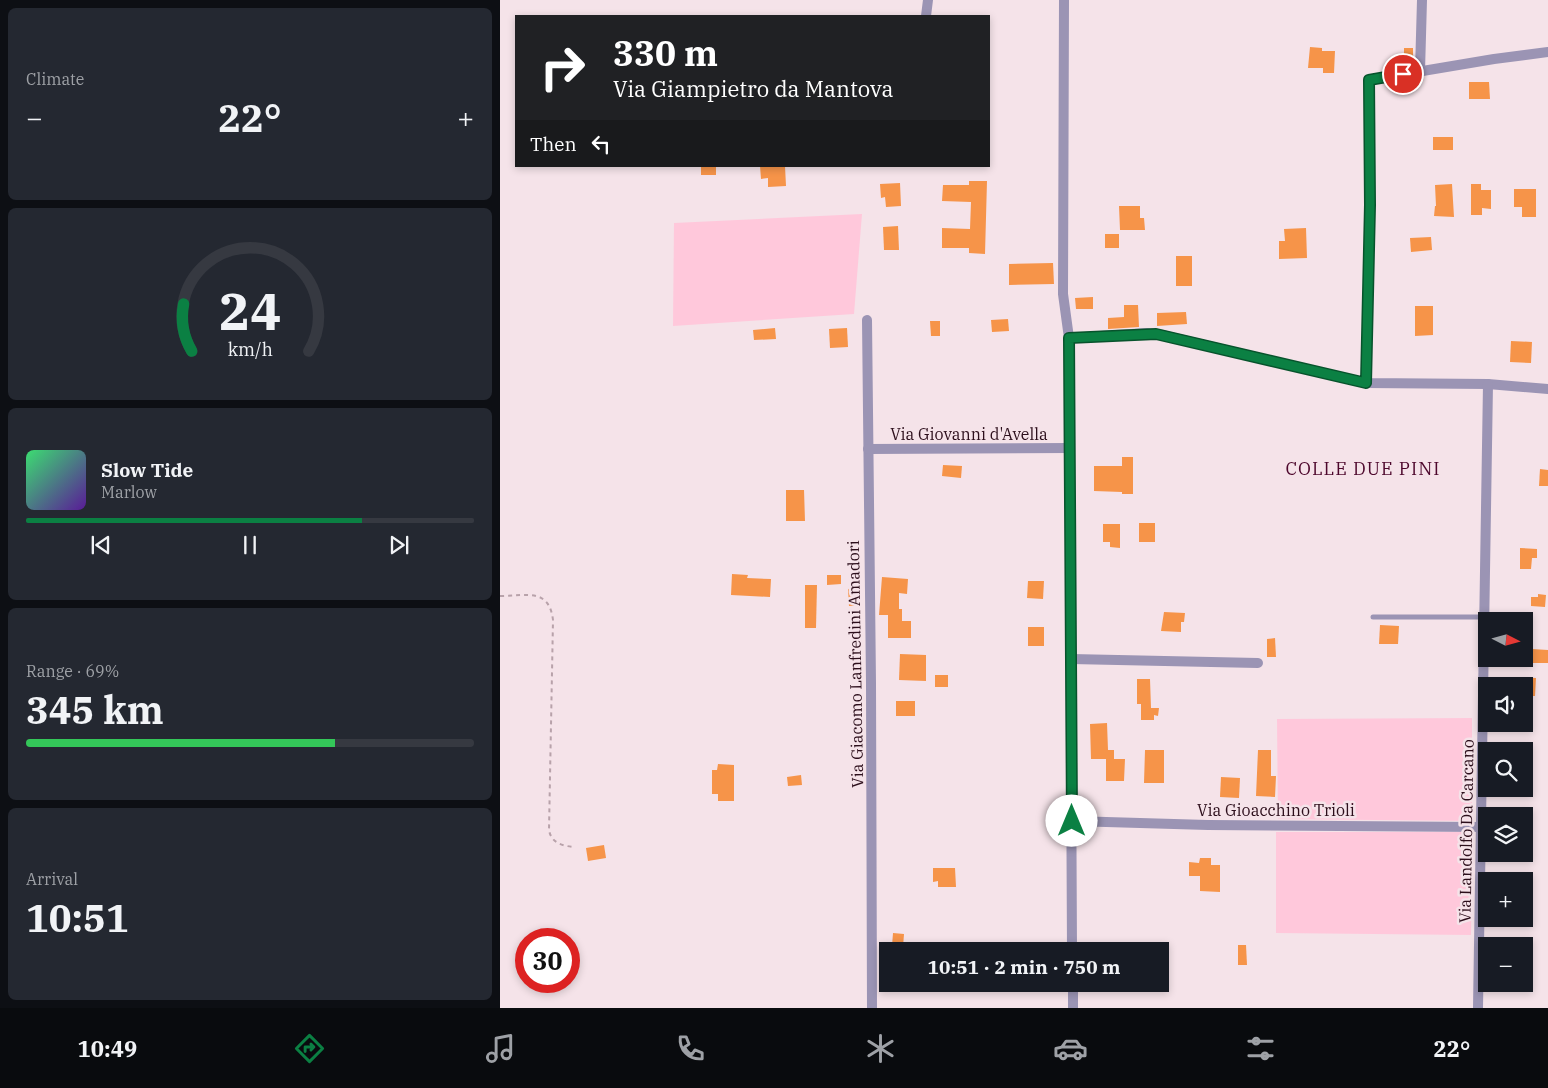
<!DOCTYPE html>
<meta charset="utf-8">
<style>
body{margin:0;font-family:"IBM Plex Serif",serif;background:#242831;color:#f1f3f6;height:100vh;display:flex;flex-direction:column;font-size:19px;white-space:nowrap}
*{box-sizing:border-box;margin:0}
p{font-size:16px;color:#9ea1a6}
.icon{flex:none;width:28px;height:28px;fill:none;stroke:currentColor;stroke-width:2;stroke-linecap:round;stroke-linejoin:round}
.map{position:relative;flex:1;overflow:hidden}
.panel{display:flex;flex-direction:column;gap:8px;padding:8px;background:#0d0f14;width:500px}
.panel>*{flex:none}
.hud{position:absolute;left:15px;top:15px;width:475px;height:152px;border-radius:0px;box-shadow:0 2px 8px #0003;background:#202124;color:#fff;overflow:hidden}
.needle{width:32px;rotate:96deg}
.tools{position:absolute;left:978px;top:612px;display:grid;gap:10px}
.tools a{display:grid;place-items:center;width:55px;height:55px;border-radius:0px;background:#171b24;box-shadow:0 2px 8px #0003;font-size:25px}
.speed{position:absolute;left:15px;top:928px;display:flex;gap:10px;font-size:25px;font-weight:700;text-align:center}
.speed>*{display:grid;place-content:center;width:65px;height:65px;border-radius:50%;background:#171b24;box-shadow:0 2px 8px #0003;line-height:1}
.speed .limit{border:8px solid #d22;background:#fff;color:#111}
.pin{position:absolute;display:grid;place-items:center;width:42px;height:42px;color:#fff;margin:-21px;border:2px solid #fff;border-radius:50%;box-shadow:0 1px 5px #0007}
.me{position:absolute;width:55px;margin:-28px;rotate:0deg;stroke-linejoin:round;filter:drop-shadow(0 0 4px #0008)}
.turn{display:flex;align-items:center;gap:18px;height:105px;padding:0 15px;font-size:22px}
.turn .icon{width:65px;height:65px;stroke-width:2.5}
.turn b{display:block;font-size:35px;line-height:42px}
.then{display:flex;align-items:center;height:48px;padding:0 15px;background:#0003;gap:10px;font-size:19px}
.big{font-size:38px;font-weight:700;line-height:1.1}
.panel .card{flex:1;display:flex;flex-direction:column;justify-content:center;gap:8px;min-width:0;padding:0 18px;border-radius:8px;background:#242831}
.panel .dial{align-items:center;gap:0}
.dial svg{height:130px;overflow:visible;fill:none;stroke:#363941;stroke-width:7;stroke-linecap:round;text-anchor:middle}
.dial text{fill:#f1f3f6;stroke:none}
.song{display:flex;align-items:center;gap:15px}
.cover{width:60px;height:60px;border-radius:8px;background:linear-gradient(135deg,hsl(140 70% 55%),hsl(270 70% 35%))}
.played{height:5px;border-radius:2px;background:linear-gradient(90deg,#0b8043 75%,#363941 75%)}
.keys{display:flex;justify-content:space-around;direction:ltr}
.heat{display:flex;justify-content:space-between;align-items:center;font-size:28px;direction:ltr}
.charge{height:8px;border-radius:4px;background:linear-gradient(90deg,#34c759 69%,#363941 0)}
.trip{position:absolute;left:379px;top:942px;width:290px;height:50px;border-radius:0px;background:#171b24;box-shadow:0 2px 8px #0003;font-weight:700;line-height:50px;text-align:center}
.menu{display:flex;height:80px;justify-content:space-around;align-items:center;background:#090b0e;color:#9ea1a6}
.menu .icon{width:35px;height:35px}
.menu .active{color:#0b8043}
.menu b{font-size:22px;color:#f1f3f6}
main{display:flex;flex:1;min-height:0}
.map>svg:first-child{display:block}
.green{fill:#ffc8db}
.building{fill:#f69449}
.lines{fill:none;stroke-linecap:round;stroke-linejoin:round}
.path{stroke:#b8a2aa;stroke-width:2;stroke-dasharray:4 4;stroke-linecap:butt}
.service{stroke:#9b94b4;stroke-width:5}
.minor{stroke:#9b94b4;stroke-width:10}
.route-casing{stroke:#07532c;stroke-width:12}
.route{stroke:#0b8043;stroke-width:9}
.labels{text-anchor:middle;stroke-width:5;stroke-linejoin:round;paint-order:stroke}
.street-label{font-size:16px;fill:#2c0e1b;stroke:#f5e3e9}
.neighbourhood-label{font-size:18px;letter-spacing:1px;fill:#4d072c;stroke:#f5e3e9}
</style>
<main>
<section class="panel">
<div class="card"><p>Climate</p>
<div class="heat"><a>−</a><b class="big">22°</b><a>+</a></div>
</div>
<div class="card dial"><svg viewBox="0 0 100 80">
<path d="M14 69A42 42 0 1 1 86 69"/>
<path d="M14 69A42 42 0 0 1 9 40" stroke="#0b8043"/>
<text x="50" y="56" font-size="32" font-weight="700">24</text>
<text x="50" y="72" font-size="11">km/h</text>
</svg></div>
<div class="card">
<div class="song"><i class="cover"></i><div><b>Slow Tide</b><p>Marlow</p></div></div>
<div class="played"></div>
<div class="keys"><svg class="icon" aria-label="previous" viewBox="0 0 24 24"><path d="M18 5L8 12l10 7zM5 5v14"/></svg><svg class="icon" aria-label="pause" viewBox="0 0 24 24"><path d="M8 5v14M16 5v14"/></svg><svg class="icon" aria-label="next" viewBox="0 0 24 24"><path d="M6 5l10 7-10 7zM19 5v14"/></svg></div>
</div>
<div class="card"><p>Range · 69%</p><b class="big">345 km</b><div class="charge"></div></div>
<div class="card"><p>Arrival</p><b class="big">10:51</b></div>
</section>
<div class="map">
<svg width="1048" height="1008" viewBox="0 0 1048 1008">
<rect width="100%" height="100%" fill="#f5e3e9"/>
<g class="green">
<path d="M362 214 354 314 173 326 174 223Z"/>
<path d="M972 718V821L778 819 777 719Z"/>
<path d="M776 832H973L971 935 776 933Z"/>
</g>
<g class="building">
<path d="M810 47 822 48V51H835L834 73H823V68H808Z"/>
<rect x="904" y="48" width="9" height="14"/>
<path d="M969 82H989L990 99H969Z"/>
<rect x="933" y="137" width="20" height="13"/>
<rect x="201" y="166" width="15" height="9"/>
<path d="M260 166H285L286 186 268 187V178L261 179Z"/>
<path d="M469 181H487L485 254 469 253V248H442V228L470 229 471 202 442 201 443 185H469Z"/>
<path d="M400 183 401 206 386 207 385 197 381 198 380 184Z"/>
<path d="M952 184 954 217 934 216 935 206H936L935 185Z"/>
<path d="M971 184H981V190H991V209L982 208V215H971Z"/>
<path d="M1014 189H1036V217H1022V207H1014Z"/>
<path d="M619 206H640V218H644L645 230H620Z"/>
<path d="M398 226 399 250H384L383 227Z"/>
<path d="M806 228 807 258 779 259V241H785L784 229Z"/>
<rect x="605" y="234" width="14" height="14"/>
<path d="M931 237 932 250 911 252 910 238Z"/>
<rect x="676" y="256" width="16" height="30"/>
<path d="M553 263 554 284 509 285V264Z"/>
<path d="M593 297V309H576L575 298Z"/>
<path d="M624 305H638L639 327 608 329V318L624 317Z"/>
<path d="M915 306H933V335L915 336Z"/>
<path d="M686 312 687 324 657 326V313Z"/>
<path d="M508 319 509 331 492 332 491 320Z"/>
<path d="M430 321H440V336H431Z"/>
<path d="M275 328 276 339 254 340 253 330Z"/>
<path d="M347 328 348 347 330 348 329 329Z"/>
<path d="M1011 341 1032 342 1031 363 1010 362Z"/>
<path d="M622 457H633V494H622V492L594 491V466H622Z"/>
<path d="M443 465 462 466 461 478 442 476Z"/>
<path d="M1040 469 1048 470V486H1039Z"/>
<path d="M286 490H304L305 521H286Z"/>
<rect x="639" y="523" width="16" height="19"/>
<path d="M603 524H620V548L610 547V542H603Z"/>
<path d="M1020 548 1037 549V558H1032L1031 569H1020Z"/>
<path d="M232 574 248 575 247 578 271 579 270 597 231 595Z"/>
<path d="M327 575H341V584L327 585Z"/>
<path d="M382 577 408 579 407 594 399 593V609H402V621H411V638H388V615H379Z"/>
<path d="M528 581H544L543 599 527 598Z"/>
<path d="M305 585H317L316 628H305Z"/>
<path d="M358 588 359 605 349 606 348 589Z"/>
<path d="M1038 594 1046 595 1045 607 1031 606V597H1038Z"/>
<path d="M664 612 685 613 684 622H681V632L661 631Z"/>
<path d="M880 625 899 626 898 644H879Z"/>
<rect x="528" y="627" width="16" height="19"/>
<path d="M775 638 776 657H767V639Z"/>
<path d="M1032 649 1048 650V663H1032Z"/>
<path d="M400 654 426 655V681L399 680Z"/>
<rect x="435" y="675" width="13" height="12"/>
<path d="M1005 677 1036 678 1035 696H1024V686H1004Z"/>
<path d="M637 679H650L651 708H659L658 716 654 715V720H641V704H637Z"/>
<rect x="396" y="701" width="19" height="15"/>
<path d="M607 723 608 750H614V759H625L624 781H606V759H591L590 724Z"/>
<path d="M645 750H664V783H644Z"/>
<path d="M758 750H771V776H776L775 797 756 796Z"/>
<path d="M218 764 234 765V801H218V794H212V770H217Z"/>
<path d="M301 775 302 785 288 786 287 777Z"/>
<path d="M721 777 740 778 739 798 720 797Z"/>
<path d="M104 845 106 858 88 861 86 848Z"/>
<path d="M700 858H711V865H720V892L700 891V876H689V862L699 863Z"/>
<path d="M433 868H455L456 887H438V881L433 882Z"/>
<path d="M393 933 404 934 403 947 392 946Z"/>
<path d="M738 945H746L747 965H738Z"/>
</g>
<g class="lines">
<path class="path" d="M0 596C25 596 49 587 53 620L49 830C51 843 63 846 74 847"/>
<path class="service" d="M873 617H984"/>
<g class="minor">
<path d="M564 0 563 294 569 338 572 951"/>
<path d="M426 16 428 0"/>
<path d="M920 71 922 0"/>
<path d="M367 320 371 683 372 1008"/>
<path d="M569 338 647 333 663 335 866 383 988 384 1048 389"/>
<path d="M866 383 870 205 869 80 994 59 1048 52"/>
<path d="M368 449 570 448"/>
<path d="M571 659 758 663"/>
<path d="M572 821 708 825 981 827"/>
<path d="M573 984V1008"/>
<path d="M978 1008 988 384"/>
</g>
</g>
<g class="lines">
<g class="route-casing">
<path id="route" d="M572 821 569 338 656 334 866 383 870 205 869 80 903 74"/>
</g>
<use href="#route" class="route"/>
</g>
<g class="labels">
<g class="street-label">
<text x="469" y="440">Via Giovanni d'Avella</text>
<text transform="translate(355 664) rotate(-91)" y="6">Via Giacomo Lanfredini Amadori</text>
<text x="776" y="816">Via Gioacchino Trioli</text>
<text transform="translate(966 831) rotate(-89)" y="6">Via Landolfo Da Carcano</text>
</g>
<g class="neighbourhood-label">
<text x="863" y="475">COLLE DUE PINI</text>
</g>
</g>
</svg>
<div class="tools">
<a><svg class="needle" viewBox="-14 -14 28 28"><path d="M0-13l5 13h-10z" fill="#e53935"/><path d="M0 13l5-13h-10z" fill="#9ea1a6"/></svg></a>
<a><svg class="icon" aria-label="sound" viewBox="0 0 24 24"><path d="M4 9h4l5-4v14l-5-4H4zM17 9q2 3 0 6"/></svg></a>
<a><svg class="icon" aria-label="search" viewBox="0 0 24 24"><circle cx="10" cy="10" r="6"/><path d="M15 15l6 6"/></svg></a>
<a><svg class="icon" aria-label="layers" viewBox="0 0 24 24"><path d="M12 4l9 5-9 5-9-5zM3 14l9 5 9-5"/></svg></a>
<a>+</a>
<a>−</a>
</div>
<div class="speed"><div class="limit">30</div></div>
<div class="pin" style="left:903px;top:74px;background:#d93025"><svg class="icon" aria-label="arrive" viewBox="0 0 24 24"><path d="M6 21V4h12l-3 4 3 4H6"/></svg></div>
<svg class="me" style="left:572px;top:821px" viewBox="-20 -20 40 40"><circle r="19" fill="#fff"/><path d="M0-13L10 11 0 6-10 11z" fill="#0b8043"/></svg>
<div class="trip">10:51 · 2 min · 750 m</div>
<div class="hud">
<div class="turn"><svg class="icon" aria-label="right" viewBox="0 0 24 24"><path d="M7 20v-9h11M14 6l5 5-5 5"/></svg><div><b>330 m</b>Via Giampietro da Mantova</div></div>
<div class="then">Then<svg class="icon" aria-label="left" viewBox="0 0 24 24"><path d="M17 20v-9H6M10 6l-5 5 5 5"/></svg></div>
</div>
</div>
</main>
<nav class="menu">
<b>10:49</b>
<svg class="icon active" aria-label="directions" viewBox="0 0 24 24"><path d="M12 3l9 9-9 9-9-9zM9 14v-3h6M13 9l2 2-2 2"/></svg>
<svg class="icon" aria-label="music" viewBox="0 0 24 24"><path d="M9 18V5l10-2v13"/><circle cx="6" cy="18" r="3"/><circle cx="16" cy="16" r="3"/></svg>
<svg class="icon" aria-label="phone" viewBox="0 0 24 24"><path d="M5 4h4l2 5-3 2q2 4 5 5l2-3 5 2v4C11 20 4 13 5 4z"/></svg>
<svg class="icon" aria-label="climate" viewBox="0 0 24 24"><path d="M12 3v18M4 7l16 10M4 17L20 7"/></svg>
<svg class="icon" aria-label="car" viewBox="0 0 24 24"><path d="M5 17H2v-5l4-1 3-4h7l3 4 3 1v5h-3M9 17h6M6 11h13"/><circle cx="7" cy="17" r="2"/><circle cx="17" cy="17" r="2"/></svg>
<svg class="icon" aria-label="filters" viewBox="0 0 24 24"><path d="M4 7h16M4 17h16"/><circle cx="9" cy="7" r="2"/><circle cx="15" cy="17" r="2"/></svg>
<b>22°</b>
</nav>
